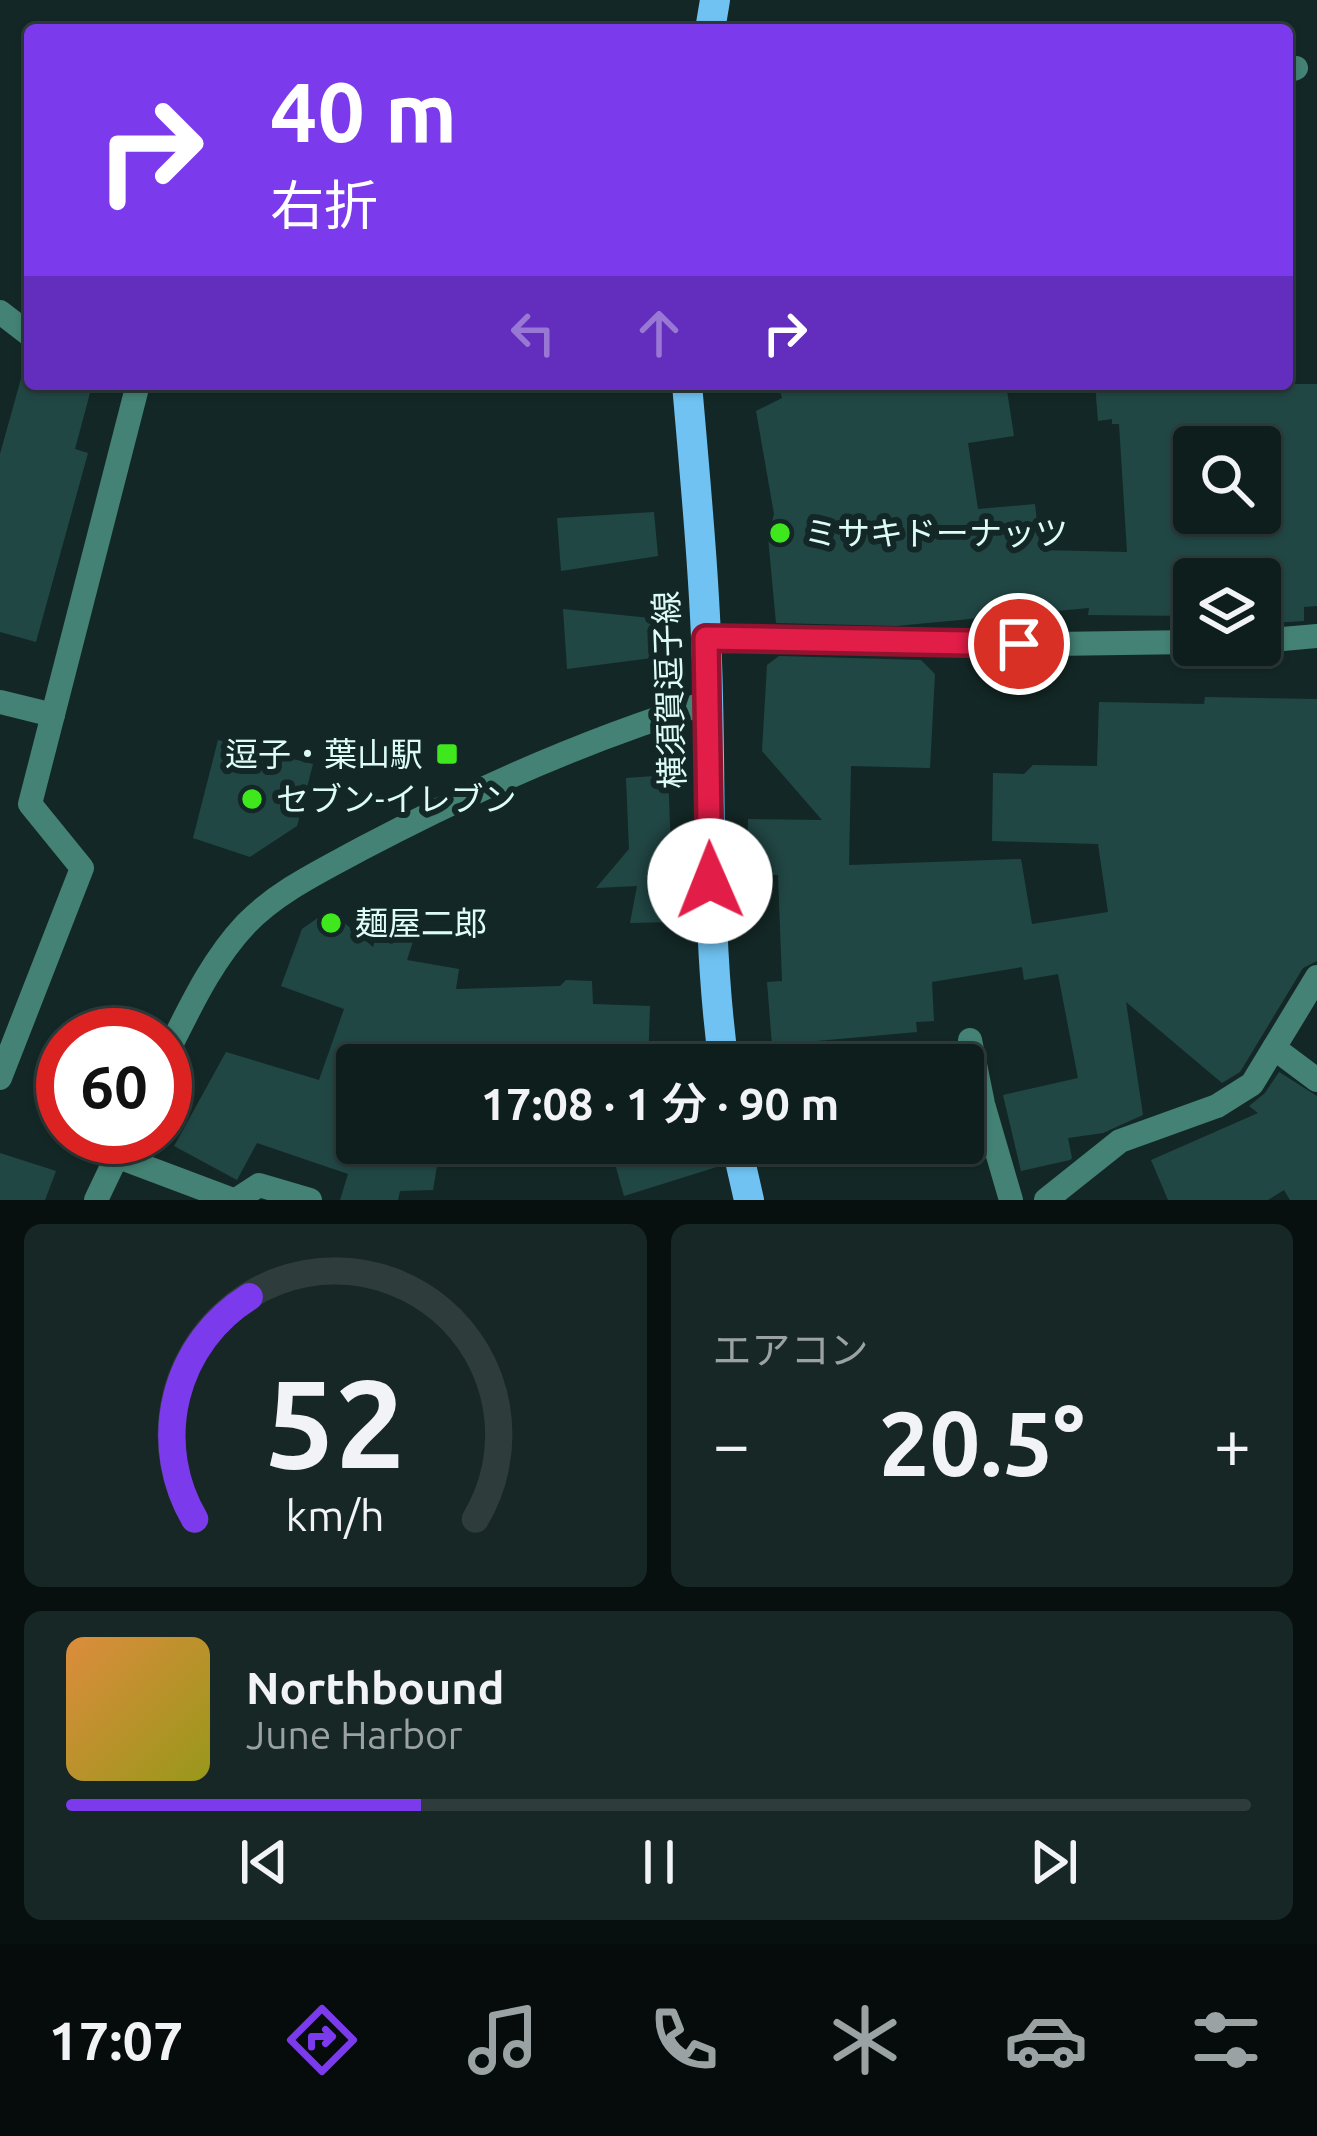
<!DOCTYPE html>
<html lang="ja">
<meta charset="utf-8">
<style>
body{margin:0;font-family:Ubuntu,"Noto Sans JP",sans-serif;background:#172725;color:#f1f3f6;height:100vh;display:flex;flex-direction:column;font-size:45px;white-space:nowrap}
*{box-sizing:border-box;margin:0}
p{font-size:39px;color:#9ba2a3}
.icon{flex:none;width:66px;height:66px;fill:none;stroke:currentColor;stroke-width:2;stroke-linecap:round;stroke-linejoin:round}
.map{position:relative;height:1200px;overflow:hidden}
.sheet{display:flex;flex-direction:column;gap:24px;padding:24px;background:#08100f;flex:1}
.sheet>*{flex:none}
.guide{position:absolute;left:24px;top:24px;width:1269px;height:366px;border-radius:12px;box-shadow:0 3px 9px #0004,0 0 0 3px #2e3c3b;background:#7c3aed;color:#fff;overflow:hidden}
.tools{position:absolute;left:1173px;top:426px;display:grid;gap:24px}
.tools a{display:grid;place-items:center;width:108px;height:108px;border-radius:12px;background:#0e1e1c;box-shadow:0 3px 9px #0004,0 0 0 3px #2e3c3b;font-size:60px}
.speed{position:absolute;left:36px;top:1008px;display:flex;gap:24px;font-size:60px;font-weight:700;text-align:center}
.speed>*{display:grid;place-content:center;width:156px;height:156px;border-radius:50%;background:#0e1e1c;box-shadow:0 3px 9px #0004,0 0 0 3px #2e3c3b;line-height:1}
.speed .limit{border:18px solid #d22;background:#fff;color:#111}
.pin{position:absolute;display:grid;place-items:center;width:102px;height:102px;color:#fff;margin:-51px;border:6px solid #fff;border-radius:50%;box-shadow:0 3px 12px #0007}
.me{position:absolute;width:132px;margin:-66px;rotate:359deg;stroke-linejoin:round;filter:drop-shadow(0 0 9px #0008)}
.turn{display:flex;align-items:center;gap:42px;height:252px;padding:0 48px;font-size:54px}
.turn .icon{width:156px;height:156px;stroke-width:2.5}
.turn b{display:block;font-size:84px;line-height:102px}
.lanes{display:flex;align-items:center;height:114px;padding:0 48px;background:#0003;justify-content:center;gap:60px;direction:ltr}
.lanes .off{opacity:.35}
.big{font-size:90px;font-weight:600;line-height:1.1}
.sheet .card{flex:1;display:flex;flex-direction:column;justify-content:center;gap:18px;min-width:0;padding:0 42px;border-radius:18px;background:#172725}
.sheet .dial{align-items:center;gap:0}
.dial svg{height:312px;overflow:visible;fill:none;stroke:#2e3c3b;stroke-width:7;stroke-linecap:round;text-anchor:middle}
.dial text{fill:#f1f3f6;stroke:none}
.song{display:flex;align-items:center;gap:36px}
.cover{width:144px;height:144px;border-radius:18px;background:linear-gradient(135deg,hsl(30 70% 55%),hsl(60 70% 35%))}
.played{height:12px;border-radius:6px;background:linear-gradient(90deg,#7c3aed 30%,#2e3c3b 30%)}
.keys{display:flex;justify-content:space-around;direction:ltr}
.heat{display:flex;justify-content:space-between;align-items:center;font-size:66px;direction:ltr}
.sheet .tiles{flex:1;display:grid;gap:24px;grid-template-columns:1fr 1fr}
.card:last-child{grid-column:span 2}
.trip{position:absolute;left:336px;top:1044px;width:648px;height:120px;border-radius:12px;background:#0e1e1c;box-shadow:0 3px 9px #0004,0 0 0 3px #2e3c3b;font-weight:600;line-height:120px;text-align:center}
.tabs{display:flex;height:192px;justify-content:space-around;align-items:center;background:#060c0b;color:#9ba2a3}
.tabs .icon{width:84px;height:84px}
.tabs .current{color:#7c3aed}
.tabs b{font-size:54px;color:#f1f3f6}
.map>svg:first-child{display:block}
.building{fill:#214745;fill-rule:evenodd}
.lines{fill:none;stroke-linecap:round;stroke-linejoin:round}
.service{stroke:#438274;stroke-width:24}
.minor{stroke:#438274;stroke-width:24}
.tertiary{stroke:#438274;stroke-width:24}
.primary{stroke:#6fc2f1;stroke-width:30}
.route-casing{stroke:#92132f;stroke-width:30}
.route{stroke:#e11d48;stroke-width:21}
.poi-dot{fill:#3ee81d;stroke:#132826;stroke-width:4.5}
.labels{text-anchor:middle;stroke-width:12;stroke-linejoin:round;paint-order:stroke}
.poi-label{font-size:33px;fill:#ddfcf7;stroke:#132826;text-anchor:start}
.street-label{font-size:33px;fill:#ddfcf7;stroke:#132826}
</style>
<div class="map">
<svg width="1317" height="1200" viewBox="0 0 1317 1200">
<rect width="100%" height="100%" fill="#132826"/>
<g class="building">
<path d="M22 375 30 377V384H56L90 393 75 449 88 453 36 642 0 632V454Z"/>
<path d="M778 384H1006L1014 436 968 443 978 509 1035 504 1040 550 1127 552 1119 424H1112V419L1098 421 1095 384H1317V606L1304 607V621L1272 623 1271 608H1260V579H1194V616L1088 615 1089 608 896 626 776 623 768 537 774 514 756 411 782 398ZM1194 447H1260V513H1194Z"/>
<path d="M654 512 658 556 561 571 557 518Z"/>
<path d="M563 609 679 621 654 643 652 658 567 669Z"/>
<path d="M779 656 921 660 935 674 930 768 851 766 849 865 1021 859 1032 924 1108 912 1098 844 992 841 993 773 1024 774 1033 765 1097 766 1099 702 1204 704 1205 697 1317 699V961L1303 968 1240 1072 1222 1083 1126 1002 1143 1115 1103 1133 1068 1138 1072 1158 1070 1160 1021 1171 1003 1095 1078 1078 1058 974 1024 980 1022 967 932 982 934 1021 916 1022 917 1032 772 1045 767 982 782 981 778 875 747 874 748 819 822 820 762 751 767 665Z"/>
<path d="M218 740 313 764 297 826 250 857 193 838Z"/>
<path d="M668 775 674 922 630 923 637 886 596 888 629 849 626 778Z"/>
<path d="M329 910 373 947 383 913 415 935 407 960 459 969 456 989 560 986 566 980 592 981 593 1004 650 1006 648 1065H357V1143H433L430 1153 439 1154 433 1190 400 1191 398 1200H340L348 1174 257 1143 237 1180 174 1146 226 1052 319 1080 344 1009 281 986 302 929Z"/>
<path d="M1279 1072 1317 1096V1200H1290L1284 1190 1268 1200H1168L1151 1160 1258 1113 1249 1106 1265 1093Z"/>
<path d="M649 1143 720 1166 624 1196 612 1153Z"/>
<path d="M0 1153 56 1171 45 1200H0Z"/>
</g>
<g class="lines">
<g class="service">
<path d="M1287 71 1296 68"/>
<path d="M0 702 53 715"/>
<path d="M970 1040 983 1104 1011 1200"/>
<path d="M1274 1048 1317 1080"/>
<path d="M236 1200 259 1185 310 1200"/>
</g>
<g class="minor">
<path d="M0 312 30 335"/>
<path d="M706 638 976 645 1194 642"/>
<path d="M1260 641 1317 636"/>
<path d="M0 1078 82 868 30 804 138 384"/>
<path d="M116 1156 233 1200"/>
<path d="M1046 1200 1120 1141 1217 1106 1252 1084 1317 977"/>
</g>
<g class="tertiary">
<path d="M165 1057C188 1012 210 962 246 924 278 891 321 871 361 849 471 791 589 738 709 702"/>
<path d="M96 1200 126 1137"/>
</g>
<g class="primary">
<path d="M710 30 715 0"/>
<path d="M687 384C696 488 706 592 708 697 711 820 707 942 724 1065"/>
<path d="M736 1143 749 1200"/>
</g>
</g>
<g class="lines">
<g class="route-casing">
<path id="route" d="M710 881 706 638 1019 644"/>
</g>
<use href="#route" class="route"/>
</g>
<g class="poi-dot">
<circle cx="780" cy="533" r="12"/>
<rect x="435" y="742" width="24" height="24" rx="6"/>
<circle cx="252" cy="799" r="12"/>
<circle cx="331" cy="923" r="12"/>
</g>
<g class="labels">
<g class="poi-label">
<text x="804" y="545">ミサキドーナッツ</text>
<text x="423" y="766" text-anchor="end">逗子・葉山駅</text>
<text x="276" y="811">セブン-イレブン</text>
<text x="355" y="935">麺屋二郎</text>
</g>
<g class="street-label">
<text transform="translate(669 690) rotate(-92)" y="12">横須賀逗子線</text>
</g>
</g>
</svg>
<div class="tools">
<a><svg class="icon" aria-label="search" viewBox="0 0 24 24"><circle cx="10" cy="10" r="6"/><path d="M15 15l6 6"/></svg></a>
<a><svg class="icon" aria-label="layers" viewBox="0 0 24 24"><path d="M12 4l9 5-9 5-9-5zM3 14l9 5 9-5"/></svg></a>
</div>
<div class="speed"><div class="limit">60</div></div>
<div class="pin" style="left:1019px;top:644px;background:#d93025"><svg class="icon" aria-label="arrive" viewBox="0 0 24 24"><path d="M6 21V4h12l-3 4 3 4H6"/></svg></div>
<svg class="me" style="left:710px;top:881px" viewBox="-20 -20 40 40"><circle r="19" fill="#fff"/><path d="M0-13L10 11 0 6-10 11z" fill="#e11d48"/></svg>
<div class="trip">17:08 · 1 分 · 90 m</div>
<div class="guide">
<div class="turn"><svg class="icon" aria-label="right" viewBox="0 0 24 24"><path d="M7 20v-9h11M14 6l5 5-5 5"/></svg><div><b>40 m</b>右折</div></div>
<div class="lanes"><svg class="icon off" aria-label="left" viewBox="0 0 24 24"><path d="M17 20v-9H6M10 6l-5 5 5 5"/></svg><svg class="icon off" aria-label="ahead" viewBox="0 0 24 24"><path d="M12 20V5M6 11l6-6 6 6"/></svg><svg class="icon" aria-label="right" viewBox="0 0 24 24"><path d="M7 20v-9h11M14 6l5 5-5 5"/></svg></div>
</div>
</div>
<section class="sheet">
<div class="tiles">
<div class="card dial"><svg viewBox="0 0 100 80">
<path d="M14 69A42 42 0 1 1 86 69"/>
<path d="M14 69A42 42 0 0 1 28 12" stroke="#7c3aed"/>
<text x="50" y="56" font-size="32" font-weight="700">52</text>
<text x="50" y="72" font-size="11">km/h</text>
</svg></div>
<div class="card"><p>エアコン</p>
<div class="heat"><a>−</a><b class="big">20.5°</b><a>+</a></div>
</div>
<div class="card">
<div class="song"><i class="cover"></i><div><b>Northbound</b><p>June Harbor</p></div></div>
<div class="played"></div>
<div class="keys"><svg class="icon" aria-label="previous" viewBox="0 0 24 24"><path d="M18 5L8 12l10 7zM5 5v14"/></svg><svg class="icon" aria-label="pause" viewBox="0 0 24 24"><path d="M8 5v14M16 5v14"/></svg><svg class="icon" aria-label="next" viewBox="0 0 24 24"><path d="M6 5l10 7-10 7zM19 5v14"/></svg></div>
</div>
</div>
</section>
<nav class="tabs">
<b>17:07</b>
<svg class="icon current" aria-label="directions" viewBox="0 0 24 24"><path d="M12 3l9 9-9 9-9-9zM9 14v-3h6M13 9l2 2-2 2"/></svg>
<svg class="icon" aria-label="music" viewBox="0 0 24 24"><path d="M9 18V5l10-2v13"/><circle cx="6" cy="18" r="3"/><circle cx="16" cy="16" r="3"/></svg>
<svg class="icon" aria-label="phone" viewBox="0 0 24 24"><path d="M5 4h4l2 5-3 2q2 4 5 5l2-3 5 2v4C11 20 4 13 5 4z"/></svg>
<svg class="icon" aria-label="climate" viewBox="0 0 24 24"><path d="M12 3v18M4 7l16 10M4 17L20 7"/></svg>
<svg class="icon" aria-label="car" viewBox="0 0 24 24"><path d="M5 17H2v-5l4-1 3-4h7l3 4 3 1v5h-3M9 17h6M6 11h13"/><circle cx="7" cy="17" r="2"/><circle cx="17" cy="17" r="2"/></svg>
<svg class="icon" aria-label="filters" viewBox="0 0 24 24"><path d="M4 7h16M4 17h16"/><circle cx="9" cy="7" r="2"/><circle cx="15" cy="17" r="2"/></svg>
</nav>
